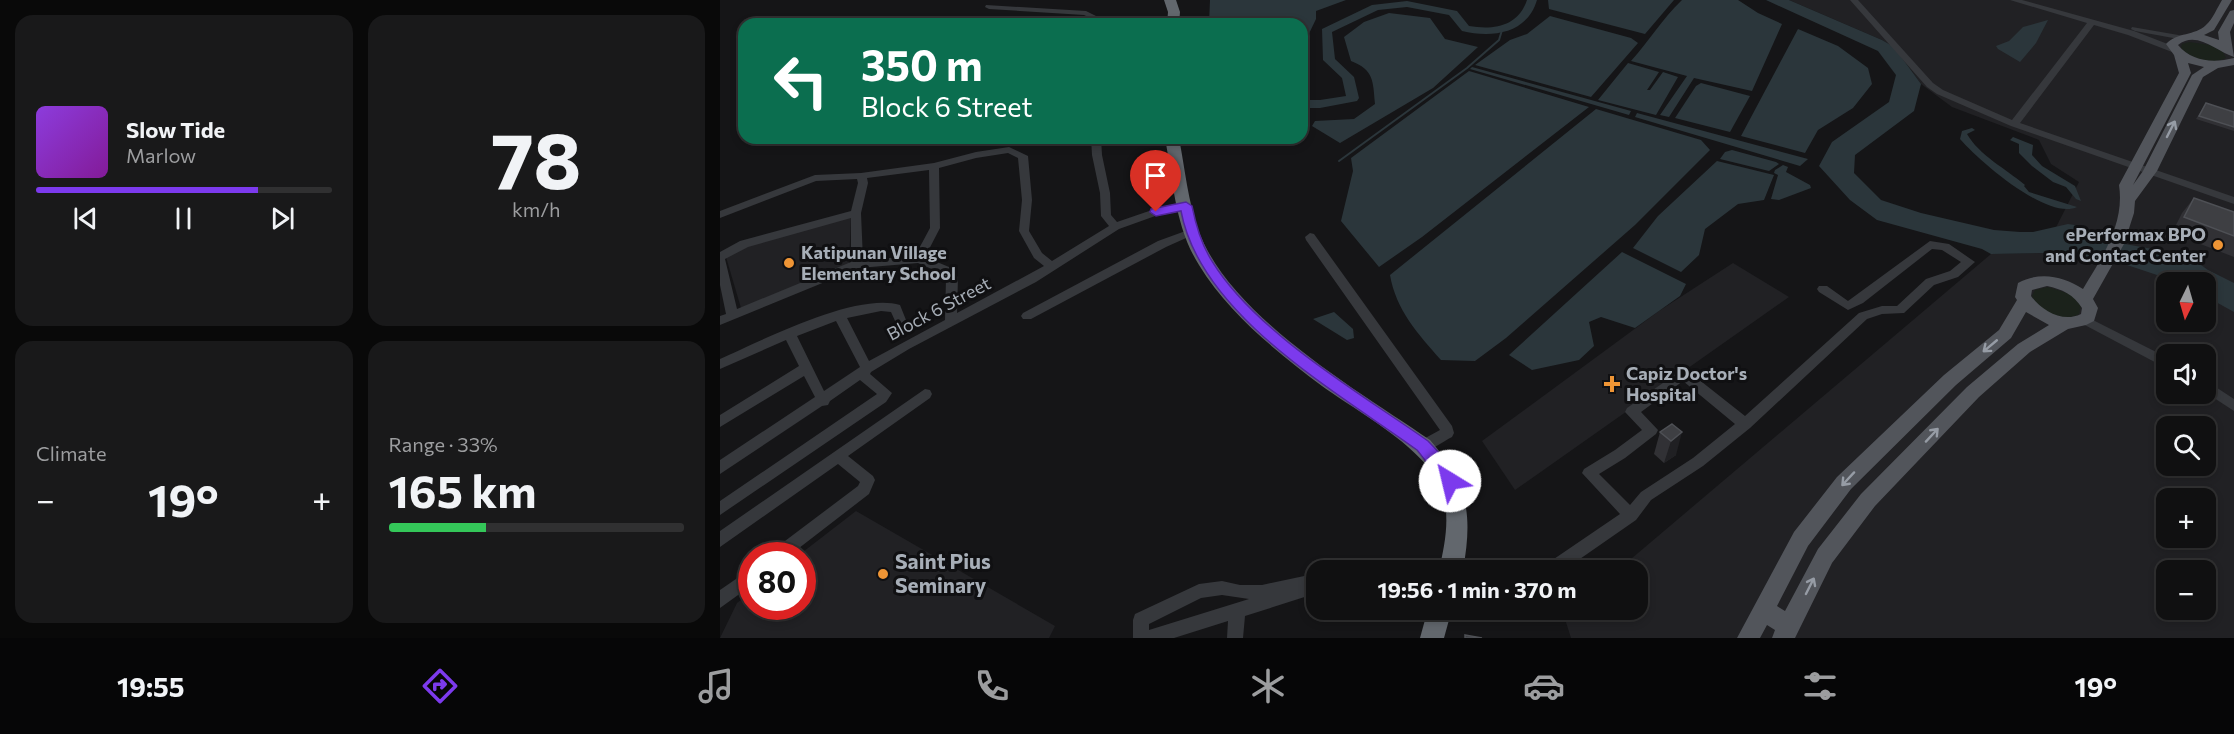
<!DOCTYPE html>
<meta charset="utf-8">
<style>
body{margin:0;font-family:Commissioner,sans-serif;background:#19191a;color:#f1f3f6;height:100vh;display:flex;flex-direction:column;font-size:22px;white-space:nowrap}
*{box-sizing:border-box;margin:0}
p{font-size:20px;color:#9c9d9f}
.icon{flex:none;width:33px;height:33px;fill:none;stroke:currentColor;stroke-width:2;stroke-linecap:round;stroke-linejoin:round}
.map{position:relative;flex:1;overflow:hidden}
.side{display:flex;flex-direction:column;gap:15px;padding:15px;background:#090909;width:720px}
.side>*{flex:none}
.hud{position:absolute;left:18px;top:18px;width:570px;height:126px;border-radius:18px;box-shadow:0 3px 9px #0003,0 0 0 2px #303031;background:#0b6e4f;color:#fff;overflow:hidden}
.needle{width:39px;rotate:185deg}
.tools{position:absolute;left:1436px;top:272px;display:grid;gap:12px}
.tools a{display:grid;place-items:center;width:60px;height:60px;border-radius:12px;background:#101011;box-shadow:0 3px 9px #0003,0 0 0 2px #303031;font-size:30px}
.speed{position:absolute;left:18px;top:542px;display:flex;gap:12px;font-size:30px;font-weight:700;text-align:center}
.speed>*{display:grid;place-content:center;width:78px;height:78px;border-radius:50%;background:#101011;box-shadow:0 3px 9px #0003,0 0 0 2px #303031;line-height:1}
.speed .limit{border:9px solid #d22;background:#fff;color:#111}
.pin{position:absolute;display:grid;place-items:center;width:51px;height:51px;color:#fff;margin:-62px -26px;border-radius:50% 50% 50% 0;rotate:-45deg;box-shadow:0 0 6px #0007}
.pin .icon{rotate:45deg}
.me{position:absolute;width:66px;margin:-33px;rotate:324deg;stroke-linejoin:round;filter:drop-shadow(0 0 4px #0008)}
.turn{display:flex;align-items:center;gap:21px;height:126px;padding:0 24px;font-size:27px}
.turn .icon{width:78px;height:78px;stroke-width:2.5}
.turn b{display:block;font-size:42px;line-height:51px}
.big{font-size:45px;font-weight:700;line-height:1.1}
.side .card{flex:1;display:flex;flex-direction:column;justify-content:center;gap:9px;min-width:0;padding:0 21px;border-radius:18px;background:#19191a}
.side .dial{align-items:center;gap:0}
.dial b{font-size:78px;line-height:1}
.song{display:flex;align-items:center;gap:18px}
.cover{width:72px;height:72px;border-radius:9px;background:linear-gradient(135deg,hsl(270 70% 55%),hsl(290 70% 35%))}
.played{height:6px;border-radius:3px;background:linear-gradient(90deg,#7c3aed 75%,#303031 75%)}
.keys{display:flex;justify-content:space-around;direction:ltr}
.heat{display:flex;justify-content:space-between;align-items:center;font-size:33px;direction:ltr}
.charge{height:9px;border-radius:4px;background:linear-gradient(90deg,#34c759 33%,#303031 0)}
.side .tiles{flex:1;display:grid;gap:15px;grid-template-columns:repeat(2,1fr)}
.trip{position:absolute;left:586px;top:560px;width:342px;height:60px;border-radius:18px;background:#101011;box-shadow:0 3px 9px #0003,0 0 0 2px #303031;font-weight:700;line-height:60px;text-align:center}
.tab-bar{display:flex;height:96px;justify-content:space-around;align-items:center;background:#060607;color:#9c9d9f}
.tab-bar .icon{width:42px;height:42px}
.tab-bar .active{color:#7c3aed}
.tab-bar b{font-size:27px;color:#f1f3f6}
main{display:flex;flex:1;min-height:0}
.map>svg:first-child{display:block}
.built{fill:#212124;fill-rule:evenodd}
.green{fill:#1b221b}
.water{fill:#2b363b}
.lines{fill:none;stroke-linecap:round;stroke-linejoin:round}
.stream{stroke:#2b363b;stroke-width:2}
.river{fill:#2b363b;fill-rule:evenodd}
.minor{fill:#36383c;fill-rule:evenodd}
.major{fill:#52555b;fill-rule:evenodd}
.highway{fill:#62676d;fill-rule:evenodd}
.wall{fill:#313135}
.shaded-wall{fill:#202023}
.building{fill:#3e3f43;stroke:#4e5055;stroke-width:1.5}
.oneway{stroke:#969ca5}
.route{fill:#7c3aed;stroke:#51269a;stroke-width:1.5}
.poi-dot{fill:#ef9535;stroke:#101012;stroke-width:2}
.labels{text-anchor:middle;stroke-width:6;stroke-linejoin:round;paint-order:stroke}
.poi-label{font-size:18px;font-weight:bold;fill:#a7aeb7;stroke:#101012;text-anchor:start}
.street-label{font-size:18px;fill:#a7aeb7;stroke:#101012}
.near-poi-label{font-size:21px;font-weight:bold;fill:#a7aeb7;stroke:#101012;text-anchor:start}
</style>
<main>
<section class="side">
<div class="tiles">
<div class="card">
<div class="song"><i class="cover"></i><div><b>Slow Tide</b><p>Marlow</p></div></div>
<div class="played"></div>
<div class="keys"><svg class="icon" aria-label="previous" viewBox="0 0 24 24"><path d="M18 5L8 12l10 7zM5 5v14"/></svg><svg class="icon" aria-label="pause" viewBox="0 0 24 24"><path d="M8 5v14M16 5v14"/></svg><svg class="icon" aria-label="next" viewBox="0 0 24 24"><path d="M6 5l10 7-10 7zM19 5v14"/></svg></div>
</div>
<div class="card dial"><b>78</b><p>km/h</p></div>
<div class="card"><p>Climate</p>
<div class="heat"><a>−</a><b class="big">19°</b><a>+</a></div>
</div>
<div class="card"><p>Range · 33%</p><b class="big">165 km</b><div class="charge"></div></div>
</div>
</section>
<div class="map">
<svg width="1514" height="638" viewBox="0 0 1514 638">
<rect width="100%" height="100%" fill="#151517"/>
<g class="built">
<path d="M1069 0H1514V638H851L844 616 852 609H918V570H898L1271 254 1323 253 1359 182 1331 164 1319 140 1232 107 1201 84 1174 47 1162 40ZM1446 282H1485V321H1446ZM1446 354H1485V393H1446ZM1446 426H1485V465H1446ZM1446 498H1485V537H1446ZM1446 570H1485V609H1446Z"/>
<path d="M131 217 129 264 21 308 6 257 28 246Z"/>
<path d="M1013 263 1069 297 795 490 762 441 939 311Z"/>
<path d="M136 511 335 626 329 638H0L17 603 31 592 32 606H82V555H79Z"/>
</g>
<g class="green">
<path d="M1469 42 1490 45 1503 52 1506 58C1492 65 1471 59 1461 48L1462 44Z"/>
<path d="M1328 287 1350 294 1361 305 1359 314C1343 323 1320 312 1312 296L1315 290Z"/>
</g>
<g class="water">
<path d="M490 0H626L596 11V19L585 42 582 43V24H489Z"/>
<path d="M828 0H954L925 34 829 9Z"/>
<path d="M962 0H1018L1038 13 1062 24 1032 91 974 78 949 117 940 115 967 76 911 61C929 41 942 19 962 0Z"/>
<path d="M1046 0H1069L1162 40 1174 47 1201 84 1194 111 1135 155 1134 173 1161 200 1201 213 1274 230 1300 232H1313L1348 224 1361 226 1405 244 1449 252 1474 260 1488 270 1514 283V312L1485 296V282H1458L1398 262 1323 253 1271 254 1262 249 1157 220 1130 200 1099 166 1112 142 1169 102 1176 75 1158 51Z"/>
<path d="M669 13 710 18 725 39 758 47 713 88 620 143 592 126 595 121 634 119 655 104C653 81 654 70 631 61L624 37 644 22Z"/>
<path d="M830 16 911 38 918 43 871 97 755 65 790 40 807 34Z"/>
<path d="M1328 20 1316 43 1300 62 1278 49 1276 46 1289 41 1303 27Z"/>
<path d="M1078 29 1118 46 1148 68 1152 84 1133 108 1098 130 1085 153 1021 136Z"/>
<path d="M908 63 939 72 927 90H930L943 72 958 77 936 115 878 100Z"/>
<path d="M752 67 911 111 909 115 750 69Z"/>
<path d="M749 71 869 107 702 237 659 267 621 221 633 171 631 158Z"/>
<path d="M981 83 1030 96 1010 132 955 118 976 86Z"/>
<path d="M876 109 981 140 990 150 915 225 786 338 755 361 721 360C698 334 676 310 670 275Z"/>
<path d="M917 113 1088 159 1080 166 915 117Z"/>
<path d="M1252 128 1255 130 1247 134C1259 155 1286 169 1305 185L1304 186 1309 192 1357 207C1328 221 1259 161 1240 139L1242 131Z"/>
<path d="M1293 137 1313 145 1312 155 1322 166 1355 186 1361 201 1356 199 1346 187 1333 182 1312 166 1299 153V144L1290 140Z"/>
<path d="M1012 150 1056 162 1059 164 1049 171 1000 159 1005 152Z"/>
<path d="M997 161 1054 175 1044 200 1018 204 985 229 979 255 961 272 913 248 938 216Z"/>
<path d="M1063 165 1068 167 1066 172 1090 185 1091 188 1059 200 1051 199 1058 175 1054 173 1055 170Z"/>
<path d="M902 252 966 284 960 296 915 328 881 317 869 322 874 346 859 360 812 370 789 355Z"/>
<path d="M614 312 633 329 634 338 627 340 593 319Z"/>
</g>
<g class="lines">
<path class="stream" d="M619 161 747 68 779 40 782 30"/>
<path class="river" d="M807 0H817C807 34 772 38 742 31L729 15 687 7 658 10 612 32 615 59 634 77 639 98 637 101 600 108H582V100H600L626 96 622 78 603 60 602 29 652 5 687 1 737 11 749 26C773 30 798 27 807 0Z"/>
<g class="minor">
<path d="M1130 0H1138L1213 83 1223 90 1292 120 1367 23 1290 0H1302L1414 31 1458 48V52H1452L1408 35 1374 25 1300 123 1514 197V204L1291 126 1217 94 1207 87Z"/>
<path d="M266 5 366 11 380 18H406L411 24 379 22 364 15 269 9 265 7Z"/>
<path d="M1412 27 1464 36 1468 38 1464 40 1415 31 1411 29Z"/>
<path d="M371 138H381L382 155 390 193 391 215 397 222 432 210 466 203 471 206 470 208 438 215 399 229 316 282 189 349 151 372 150 374 172 393 166 402 0 515V501L157 394 140 380 110 401 108 405 102 406 0 474V460L95 397 84 376 0 427V415L79 366 66 340 0 369V359C43 340 136 292 180 305L186 320 180 324 176 323 171 312 161 311 127 318 149 361 225 320 226 278 221 273 198 263 139 268 0 325V316L6 314 0 285V252L20 241 131 211 138 183 137 179 96 181 0 218V211L95 175 141 173 214 163 256 152 289 147 308 156 312 200 309 231 322 253 332 261 389 226 381 216 380 193 372 155ZM288 153 298 158 302 200 299 231 314 258 324 266 237 313 238 277 229 267 205 257 220 228 219 168 256 158ZM209 170 210 228 195 256 143 260 141 213 148 183 147 178ZM131 218V262L17 309 5 259 28 247ZM116 321 140 367 104 391 77 336Z"/>
<path d="M471 229 476 232 475 234 446 247 311 319H303L301 316 303 313 438 241Z"/>
<path d="M590 233 594 234 732 426 734 433 732 437C722 442 709 453 698 450L696 446 698 442 720 430 586 240 585 237Z"/>
<path d="M1210 241 1229 244 1255 262 1238 277 1214 285 1184 313 1162 314 1147 319 1030 428 983 466 931 500 916 520 844 570H819L822 565 831 561 900 514 862 473 864 469 895 450 922 430 905 412 907 408 963 369 968 371 1025 416 1139 313 1162 306H1177L1206 279 1230 271 1241 262 1222 250 1212 249 1143 303 1128 310 1099 292 1097 289 1099 286H1107L1128 301ZM963 381 1015 424 973 458 921 492 910 505 879 474 905 458 936 434 938 430 921 412Z"/>
<path d="M1365 316 1446 357V368L1361 323 1359 320Z"/>
<path d="M1485 380 1514 399V411L1485 392Z"/>
<path d="M205 389 210 390 212 394 210 398 128 456 153 476 155 480 149 494 70 555H50L53 550 138 486 140 482 118 464 0 547V531Z"/>
<path d="M732 561 754 565 757 570H725L727 563Z"/>
<path d="M32 568V585L0 608V590Z"/>
<path d="M589 575 595 577 597 583V593L525 616 523 638H507L508 621 454 638H413V620L415 614 479 584 502 581 520 585H542ZM502 595 529 599 429 630V624L481 598Z"/>
</g>
<path class="major" d="M1502 0H1512L1494 30 1484 35 1499 40 1498 32 1510 11 1514 10V23L1510 32 1514 57C1497 52 1477 30 1458 45 1472 62 1494 63 1514 58V65L1498 68 1483 77 1437 171 1415 201 1414 213 1404 244 1373 299 1378 308 1374 321 1366 325 1348 329 1310 352 1259 397 1155 506 1112 563 1075 638H1052L1055 630 1047 625 1040 638H1017L1074 532 1117 477 1224 375 1279 330 1297 300 1295 297 1298 283C1320 271 1343 276 1363 289 1382 257 1405 224 1399 185L1459 73 1454 55 1446 44C1457 32 1475 36 1486 25 1493 19 1497 8 1502 0ZM1468 63 1484 67 1472 75 1423 171 1413 185 1471 73ZM1327 286C1342 289 1354 295 1362 308L1361 314C1343 323 1322 311 1311 296L1312 290ZM1306 312 1329 325 1298 344 1247 387 1141 494 1098 549 1065 611 1057 606 1088 546 1131 489 1236 385 1291 338Z"/>
<g class="highway">
<path d="M444 0H456L460 12 459 24H447L448 12Z"/>
<path d="M445 138H459C465 169 468 202 479 232 511 317 637 390 710 440 748 484 753 514 743 570H719C725 544 731 515 721 489 706 448 638 412 602 386 557 352 509 314 479 265 455 227 453 181 445 138Z"/>
<path d="M708 609H732L724 638H700Z"/>
</g>
</g>
<g class="wall">
<path d="M1486 103 1514 112V131L1476 119Z"/>
<path d="M1474 198 1514 212V257L1452 233 1462 213Z"/>
<path d="M952 424 956 455 944 463 934 454 940 432Z"/>
</g>
<path class="shaded-wall" d="M962 432 956 455 944 463 951 441Z"/>
<g class="building">
<path d="M1486 103 1514 112V127L1479 116Z"/>
<path d="M1474 198 1514 212V236L1464 217Z"/>
<path d="M952 424 962 432 951 441 940 432Z"/>
<path d="M745 635 762 638H745Z"/>
</g>
<defs><path id="oneway-shaft" d="M-6 0H5M1.5-3L5.5 0L1.5 3" fill="none" stroke-width="1.6" stroke-linecap="round" stroke-linejoin="round" transform="scale(1.5)"/></defs>
<g class="oneway">
<use href="#oneway-shaft" transform="translate(1451 129) rotate(-63)"/>
<use href="#oneway-shaft" transform="translate(1270 346) rotate(140)"/>
<use href="#oneway-shaft" transform="translate(1212 435) rotate(-47)"/>
<use href="#oneway-shaft" transform="translate(1128 479) rotate(133)"/>
<use href="#oneway-shaft" transform="translate(1090 586) rotate(-63)"/>
</g>
<path class="route" d="M466 202 472 206C476 226 481 244 492 261 536 333 640 393 708 441 720 453 731 465 738 481L736 485C732 487 730 488 726 486 722 484 703 457 697 450 617 392 480 315 461 211L436 216 430 212 431 209Z"/>
<g class="poi-dot">
<circle cx="1498" cy="245" r="6"/>
<circle cx="69" cy="263" r="6"/>
<path d="M889 375h6v6h6v6h-6v6h-6v-6h-6v-6h6z"/>
<circle cx="163" cy="574" r="6"/>
</g>
<g class="labels">
<g class="poi-label">
<text x="1486" y="241" text-anchor="end">ePerformax BPO<tspan x="1486" dy="21">and Contact Center</tspan></text>
<text x="81" y="259">Katipunan Village<tspan x="81" dy="21">Elementary School</tspan></text>
<text x="906" y="380">Capiz Doctor's<tspan x="906" dy="21">Hospital</tspan></text>
</g>
<g class="street-label">
<text transform="translate(219 309) rotate(-28)" y="6">Block 6 Street</text>
</g>
<g class="near-poi-label">
<text x="175" y="569">Saint Pius<tspan x="175" dy="24">Seminary</tspan></text>
</g>
</g>
</svg>
<div class="tools">
<a><svg class="needle" viewBox="-14 -14 28 28"><path d="M0-13l5 13h-10z" fill="#e53935"/><path d="M0 13l5-13h-10z" fill="#9c9d9f"/></svg></a>
<a><svg class="icon" aria-label="sound" viewBox="0 0 24 24"><path d="M4 9h4l5-4v14l-5-4H4zM17 9q2 3 0 6"/></svg></a>
<a><svg class="icon" aria-label="search" viewBox="0 0 24 24"><circle cx="10" cy="10" r="6"/><path d="M15 15l6 6"/></svg></a>
<a>+</a>
<a>−</a>
</div>
<div class="speed"><div class="limit">80</div></div>
<div class="pin" style="left:436px;top:212px;background:#d93025"><svg class="icon" aria-label="arrive" viewBox="0 0 24 24"><path d="M6 21V4h12l-3 4 3 4H6"/></svg></div>
<svg class="me" style="left:730px;top:481px" viewBox="-20 -20 40 40"><circle r="19" fill="#fff"/><path d="M0-13L10 11 0 6-10 11z" fill="#7c3aed"/></svg>
<div class="trip">19:56 · 1 min · 370 m</div>
<div class="hud">
<div class="turn"><svg class="icon" aria-label="left" viewBox="0 0 24 24"><path d="M17 20v-9H6M10 6l-5 5 5 5"/></svg><div><b>350 m</b>Block 6 Street</div></div>
</div>
</div>
</main>
<nav class="tab-bar">
<b>19:55</b>
<svg class="icon active" aria-label="directions" viewBox="0 0 24 24"><path d="M12 3l9 9-9 9-9-9zM9 14v-3h6M13 9l2 2-2 2"/></svg>
<svg class="icon" aria-label="music" viewBox="0 0 24 24"><path d="M9 18V5l10-2v13"/><circle cx="6" cy="18" r="3"/><circle cx="16" cy="16" r="3"/></svg>
<svg class="icon" aria-label="phone" viewBox="0 0 24 24"><path d="M5 4h4l2 5-3 2q2 4 5 5l2-3 5 2v4C11 20 4 13 5 4z"/></svg>
<svg class="icon" aria-label="climate" viewBox="0 0 24 24"><path d="M12 3v18M4 7l16 10M4 17L20 7"/></svg>
<svg class="icon" aria-label="car" viewBox="0 0 24 24"><path d="M5 17H2v-5l4-1 3-4h7l3 4 3 1v5h-3M9 17h6M6 11h13"/><circle cx="7" cy="17" r="2"/><circle cx="17" cy="17" r="2"/></svg>
<svg class="icon" aria-label="filters" viewBox="0 0 24 24"><path d="M4 7h16M4 17h16"/><circle cx="9" cy="7" r="2"/><circle cx="15" cy="17" r="2"/></svg>
<b>19°</b>
</nav>
